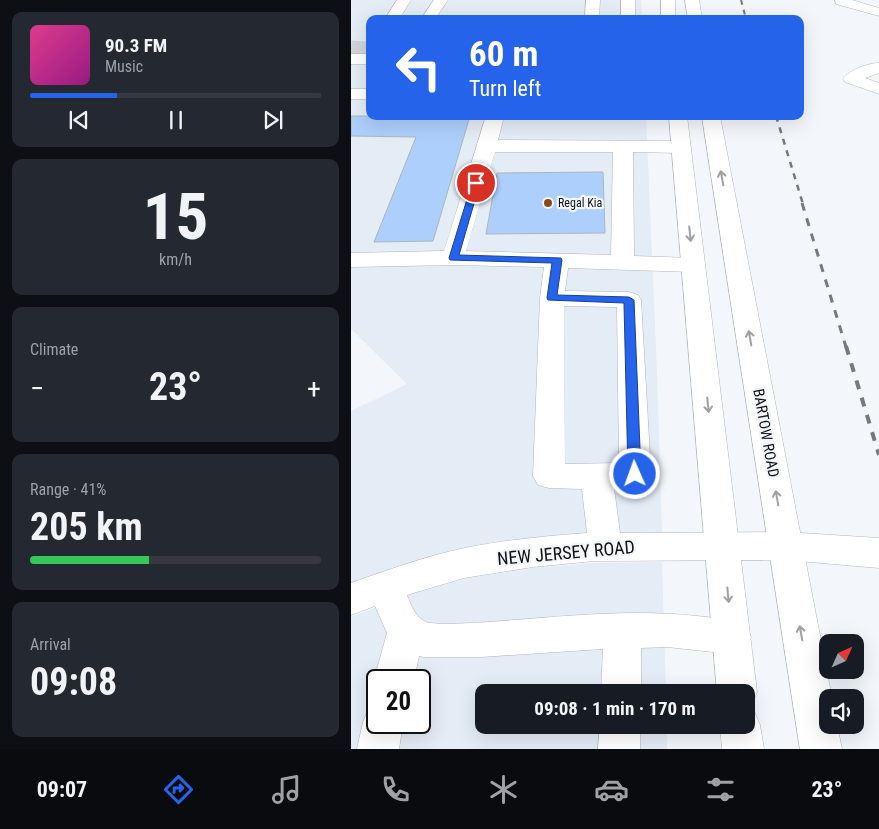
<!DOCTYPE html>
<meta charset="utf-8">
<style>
body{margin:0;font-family:"Roboto Condensed",sans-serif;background:#242831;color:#f1f3f6;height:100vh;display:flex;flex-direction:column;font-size:19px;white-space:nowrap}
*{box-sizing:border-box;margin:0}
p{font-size:16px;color:#9ea1a6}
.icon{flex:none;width:28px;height:28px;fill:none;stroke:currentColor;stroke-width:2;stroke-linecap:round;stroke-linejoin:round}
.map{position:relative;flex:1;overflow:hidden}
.details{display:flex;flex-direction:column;gap:12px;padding:12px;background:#0d0f14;width:351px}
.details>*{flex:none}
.banner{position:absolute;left:15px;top:15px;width:438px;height:105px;border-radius:10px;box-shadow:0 5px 20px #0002;background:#2563eb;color:#fff;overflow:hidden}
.needle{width:32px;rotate:45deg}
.controls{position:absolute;left:468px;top:634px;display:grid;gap:10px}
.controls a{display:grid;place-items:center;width:45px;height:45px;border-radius:10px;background:#171b24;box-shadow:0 5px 20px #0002;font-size:25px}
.speed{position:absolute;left:15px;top:669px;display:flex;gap:10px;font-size:25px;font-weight:700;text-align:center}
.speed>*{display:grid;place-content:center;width:65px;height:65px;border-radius:50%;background:#171b24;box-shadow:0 5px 20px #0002;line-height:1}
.speed .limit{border:2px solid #111;border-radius:8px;background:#fff;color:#111}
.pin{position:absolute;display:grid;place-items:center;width:42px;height:42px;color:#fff;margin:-21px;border:2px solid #fff;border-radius:50%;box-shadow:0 1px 5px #0007}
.me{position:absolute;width:55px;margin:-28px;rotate:358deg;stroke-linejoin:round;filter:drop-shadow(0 0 4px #0008)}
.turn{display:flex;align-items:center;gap:18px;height:105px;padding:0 20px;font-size:22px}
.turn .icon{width:65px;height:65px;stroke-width:2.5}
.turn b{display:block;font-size:35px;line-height:42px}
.big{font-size:38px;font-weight:700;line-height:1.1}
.details .tile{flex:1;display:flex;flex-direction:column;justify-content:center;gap:8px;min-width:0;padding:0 18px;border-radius:10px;background:#242831}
.details .dial{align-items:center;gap:0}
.dial b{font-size:65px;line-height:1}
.song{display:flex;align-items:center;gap:15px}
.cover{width:60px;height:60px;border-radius:8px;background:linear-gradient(135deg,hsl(330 70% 55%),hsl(310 70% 35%))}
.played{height:5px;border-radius:2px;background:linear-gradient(90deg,#2563eb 30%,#363941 30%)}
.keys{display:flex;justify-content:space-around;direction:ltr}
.heat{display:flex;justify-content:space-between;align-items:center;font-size:28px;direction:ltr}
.charge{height:8px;border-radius:4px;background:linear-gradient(90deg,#34c759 41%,#363941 0)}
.trip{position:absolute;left:124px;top:684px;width:280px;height:50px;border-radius:10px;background:#171b24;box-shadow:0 5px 20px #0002;font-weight:700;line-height:50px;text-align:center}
.tabs{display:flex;height:80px;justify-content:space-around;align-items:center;background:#090b0e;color:#9ea1a6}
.tabs .icon{width:35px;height:35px}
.tabs .active{color:#2563eb}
.tabs b{font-size:22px;color:#f1f3f6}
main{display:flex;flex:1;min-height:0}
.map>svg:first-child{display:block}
.built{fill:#e4ecf6;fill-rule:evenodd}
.building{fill:#adcffc;stroke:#b1b4b9}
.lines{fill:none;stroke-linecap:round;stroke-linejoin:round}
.minor-tunnel{stroke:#d1d4d8;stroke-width:15;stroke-dasharray:15 8;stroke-linecap:butt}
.minor-casing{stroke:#b2b6ba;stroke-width:1}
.major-casing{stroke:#b2b6ba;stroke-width:1}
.minor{fill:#fff;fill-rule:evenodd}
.major{fill:#fff;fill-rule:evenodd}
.rail-far3{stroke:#77797c;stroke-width:2;stroke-dasharray:5 5;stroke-linecap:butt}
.rail-far2{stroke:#77797c;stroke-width:2.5;stroke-dasharray:6 6;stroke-linecap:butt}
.rail-far1{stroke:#77797c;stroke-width:3;stroke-dasharray:8 8;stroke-linecap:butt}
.rail{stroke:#77797c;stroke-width:4;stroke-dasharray:9 9;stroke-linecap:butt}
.oneway{stroke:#9fa0a0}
.route{fill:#2563eb;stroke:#184099}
.poi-dot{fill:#8a4b10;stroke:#f3f7fb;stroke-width:2}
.labels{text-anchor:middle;stroke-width:4.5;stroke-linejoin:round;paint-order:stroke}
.far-poi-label{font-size:12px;fill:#101112;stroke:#f3f7fb;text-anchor:start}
.street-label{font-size:15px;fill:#101112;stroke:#f3f7fb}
.near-street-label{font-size:18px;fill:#101112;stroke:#f3f7fb}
</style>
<main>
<section class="details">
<div class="tile">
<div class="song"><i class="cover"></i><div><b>90.3 FM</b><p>Music</p></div></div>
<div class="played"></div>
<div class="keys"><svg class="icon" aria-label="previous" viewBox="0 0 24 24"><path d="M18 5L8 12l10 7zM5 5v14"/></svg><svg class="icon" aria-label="pause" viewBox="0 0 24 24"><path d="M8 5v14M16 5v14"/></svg><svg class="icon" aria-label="next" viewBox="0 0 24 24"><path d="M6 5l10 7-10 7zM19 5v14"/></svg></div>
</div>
<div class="tile dial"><b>15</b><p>km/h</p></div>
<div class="tile"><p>Climate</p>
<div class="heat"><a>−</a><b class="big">23°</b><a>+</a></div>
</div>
<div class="tile"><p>Range · 41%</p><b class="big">205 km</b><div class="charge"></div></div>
<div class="tile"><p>Arrival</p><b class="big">09:08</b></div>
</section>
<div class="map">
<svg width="528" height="749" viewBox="0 0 528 749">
<rect width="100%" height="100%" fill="#f3f7fb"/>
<g class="built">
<path d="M0 0H290L291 19H19V116H295L306 372 311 532H256L184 537 111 548 45 567 0 584V411L56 384 0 329Z"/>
<path d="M311 562 315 692H132V725H316V749H0V617L48 598 113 579 181 568 242 563ZM26 680H69V722H26Z"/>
</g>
<g class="building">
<path d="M0 116H119L82 241 23 242 65 137 0 136Z"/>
<path d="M252 172 254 233 135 234 146 173Z"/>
</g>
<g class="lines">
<path class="minor-tunnel" d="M0 48 17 49"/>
<g class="minor-casing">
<g id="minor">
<path d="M46 0H60L48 19H34Z"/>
<path d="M83 0H97L84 19H70Z"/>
<path d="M235 0H249L248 19H234Z"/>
<rect x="270" y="0" width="14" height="19"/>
<path d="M484 0H501L528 8V16L485 4Z"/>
<rect x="0" y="54" width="19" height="10"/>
<path d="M528 63V73L514 78 528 83V94L494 82 492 79C498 70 517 63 528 63Z"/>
<rect x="0" y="89" width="19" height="10"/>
<path d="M135 116H153L147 140 330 141 337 143 339 147 337 151 330 153 282 152 283 256 342 258 350 260 354 265 350 270 342 272 217 268 214 291 278 292 287 295 290 300 300 474 295 483 284 486 263 488 269 533 435 532 528 538V568L435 560 243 561 182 567 113 578 56 595C60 605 64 617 75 622 86 626 137 622 151 621 216 616 281 609 346 616 363 618 378 619 394 625L400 637 394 649 381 654 316 647 290 648V692H250L252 649 130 657H73L68 656 63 680H26V686L23 680 36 633 24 606 0 615V583C37 570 75 556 114 548 154 540 195 536 236 533L231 489 198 488 187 485 182 476 189 298 193 267 102 265 0 267V253L93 251ZM144 152H262L260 255 115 251ZM213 306 266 307 268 463 214 464Z"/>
<path d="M26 704V722H52L48 749H6L12 722 18 708Z"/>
<path d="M249 725H289V749H247Z"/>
</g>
</g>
<g class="major-casing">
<g id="major">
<rect x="310" y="0" width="14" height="19"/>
<path d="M334 0H348L351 19H337Z"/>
<path d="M318 116H336L406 692 400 706 396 707 403 711 409 725 413 749H371L369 725H395V692H366Z"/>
<path d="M351 116H369L481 698H476V725H486L491 749H449Z"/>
</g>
</g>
<use href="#minor" class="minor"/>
<use href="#major" class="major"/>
<path class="rail-far3" d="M390 0 395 19"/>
<path class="rail-far2" d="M425 116 452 204"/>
<path class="rail-far1" d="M451 203 495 347"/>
<path class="rail" d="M495 346 528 455"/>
</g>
<defs><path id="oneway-shaft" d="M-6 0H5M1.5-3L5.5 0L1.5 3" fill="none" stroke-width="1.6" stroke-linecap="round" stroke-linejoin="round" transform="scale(1.25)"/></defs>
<g class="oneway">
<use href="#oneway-shaft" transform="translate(371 178) rotate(-100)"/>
<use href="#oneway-shaft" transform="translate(339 234) rotate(84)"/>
<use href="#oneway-shaft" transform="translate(399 338) rotate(-100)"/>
<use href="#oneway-shaft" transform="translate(357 405) rotate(84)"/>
<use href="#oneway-shaft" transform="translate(426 498) rotate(-100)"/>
<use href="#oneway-shaft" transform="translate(377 595) rotate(85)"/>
<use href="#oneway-shaft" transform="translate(450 633) rotate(-100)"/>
</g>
<path class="route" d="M125 181 129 183 108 255 210 258 211 260 206 295 278 297 283 300 290 474 288 477H279L277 474 273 303 197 300 196 298 201 263 99 260 98 258 121 183Z"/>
<circle class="poi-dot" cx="197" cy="203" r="5"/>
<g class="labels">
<g class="far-poi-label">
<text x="207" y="207">Regal Kia</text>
</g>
<g class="street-label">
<text transform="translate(415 433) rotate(80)" y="5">BARTOW ROAD</text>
</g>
<g class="near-street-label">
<text transform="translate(215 553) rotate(-5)" y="6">NEW JERSEY ROAD</text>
</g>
</g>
</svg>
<div class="controls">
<a><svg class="needle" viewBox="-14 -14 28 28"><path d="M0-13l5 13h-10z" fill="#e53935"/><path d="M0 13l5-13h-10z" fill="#9ea1a6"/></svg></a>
<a><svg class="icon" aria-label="sound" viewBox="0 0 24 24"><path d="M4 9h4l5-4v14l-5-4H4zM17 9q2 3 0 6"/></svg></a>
</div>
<div class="speed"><div class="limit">20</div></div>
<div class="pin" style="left:125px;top:183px;background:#d93025"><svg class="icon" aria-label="arrive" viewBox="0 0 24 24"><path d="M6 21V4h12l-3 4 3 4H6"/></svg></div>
<svg class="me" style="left:284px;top:474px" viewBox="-20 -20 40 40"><circle r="17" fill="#2563eb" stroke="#fff" stroke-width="3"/><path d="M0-11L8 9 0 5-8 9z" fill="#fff"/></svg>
<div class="trip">09:08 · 1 min · 170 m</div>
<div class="banner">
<div class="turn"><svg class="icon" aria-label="left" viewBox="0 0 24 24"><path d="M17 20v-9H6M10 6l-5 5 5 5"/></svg><div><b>60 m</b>Turn left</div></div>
</div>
</div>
</main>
<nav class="tabs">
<b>09:07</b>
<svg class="icon active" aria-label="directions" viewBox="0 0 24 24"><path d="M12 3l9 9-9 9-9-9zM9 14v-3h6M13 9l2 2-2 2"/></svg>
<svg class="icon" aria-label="music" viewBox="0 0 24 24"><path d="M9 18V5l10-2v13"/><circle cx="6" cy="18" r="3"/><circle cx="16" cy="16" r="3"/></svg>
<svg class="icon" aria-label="phone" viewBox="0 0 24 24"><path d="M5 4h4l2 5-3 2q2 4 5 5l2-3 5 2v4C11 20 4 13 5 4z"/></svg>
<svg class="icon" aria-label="climate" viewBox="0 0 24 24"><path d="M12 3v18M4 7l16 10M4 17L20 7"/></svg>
<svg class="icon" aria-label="car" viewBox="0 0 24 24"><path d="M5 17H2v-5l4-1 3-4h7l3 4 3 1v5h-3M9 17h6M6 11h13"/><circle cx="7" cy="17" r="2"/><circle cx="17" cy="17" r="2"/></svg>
<svg class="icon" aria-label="filters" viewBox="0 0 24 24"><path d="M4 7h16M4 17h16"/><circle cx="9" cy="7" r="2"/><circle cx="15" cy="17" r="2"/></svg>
<b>23°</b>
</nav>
